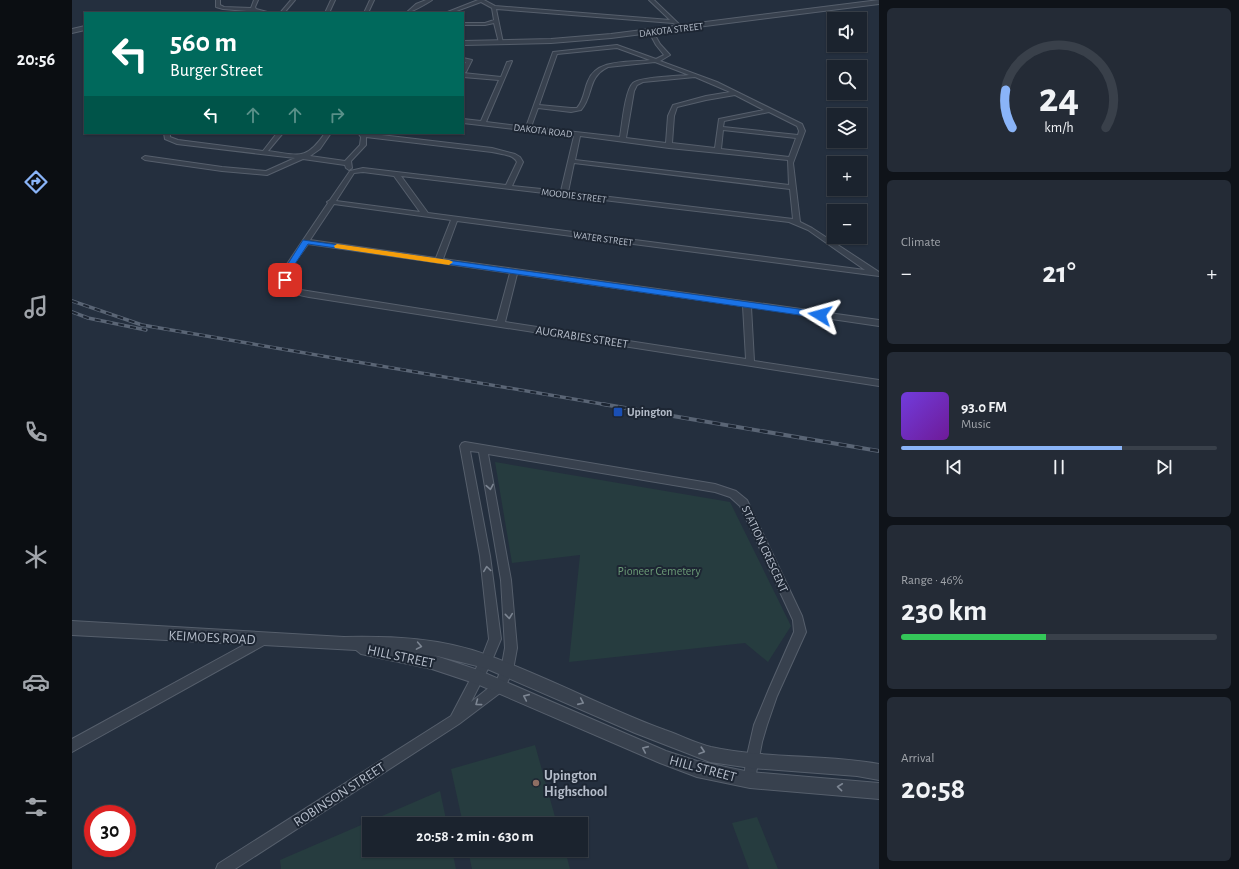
<!DOCTYPE html>
<meta charset="utf-8">
<style>
body{margin:0;font-family:"Alegreya Sans",sans-serif;background:#242b36;color:#f1f3f6;height:100vh;display:flex;flex-direction:column;font-size:15px;white-space:nowrap}
*{box-sizing:border-box;margin:0}
p{font-size:13px;color:#a0a4aa}
.icon{flex:none;width:22px;height:22px;fill:none;stroke:currentColor;stroke-width:2;stroke-linecap:round;stroke-linejoin:round}
.map{position:relative;flex:1;overflow:hidden}
.details{display:flex;flex-direction:column;gap:8px;padding:8px;background:#0f1319;width:360px}
.details>*{flex:none}
.guide{position:absolute;left:12px;top:12px;width:380px;height:122px;border-radius:0px;box-shadow:0 1px 3px #0004,0 0 0 1px #39404a;background:#00695c;color:#fff;overflow:hidden}
.tools{position:absolute;left:755px;top:12px;display:grid;gap:8px}
.tools a{display:grid;place-items:center;width:40px;height:40px;border-radius:0px;background:#1b232e;box-shadow:0 1px 3px #0004,0 0 0 1px #39404a;font-size:20px}
.speed{position:absolute;left:12px;top:805px;display:flex;gap:8px;font-size:20px;font-weight:700;text-align:center}
.speed>*{display:grid;place-content:center;width:52px;height:52px;border-radius:50%;background:#1b232e;box-shadow:0 1px 3px #0004,0 0 0 1px #39404a;line-height:1}
.speed .limit{border:6px solid #d22;background:#fff;color:#111}
.pin{position:absolute;display:grid;place-items:center;width:34px;height:34px;color:#fff;margin:-17px;border-radius:8px;box-shadow:0 2px 6px #0006}
.me{position:absolute;width:44px;margin:-22px;rotate:278deg;stroke-linejoin:round;filter:drop-shadow(0 0 3px #0008)}
.turn{display:flex;align-items:center;gap:14px;height:84px;padding:0 20px;font-size:18px}
.turn .icon{width:52px;height:52px;stroke-width:2.5}
.turn b{display:block;font-size:28px;line-height:34px}
.lanes{display:flex;align-items:center;height:38px;padding:0 20px;background:#0003;justify-content:center;gap:20px;direction:ltr}
.lanes .off{opacity:.35}
.big{font-size:30px;font-weight:700;line-height:1.1}
.details .widget{flex:1;display:flex;flex-direction:column;justify-content:center;gap:6px;min-width:0;padding:0 14px;border-radius:6px;background:#242b36}
.details .dial{align-items:center;gap:0}
.dial svg{height:104px;overflow:visible;fill:none;stroke:#39404a;stroke-width:7;stroke-linecap:round;text-anchor:middle}
.dial text{fill:#f1f3f6;stroke:none}
.song{display:flex;align-items:center;gap:12px}
.cover{width:48px;height:48px;border-radius:6px;background:linear-gradient(135deg,hsl(260 70% 55%),hsl(280 70% 35%))}
.played{height:4px;border-radius:2px;background:linear-gradient(90deg,#8ab4f8 70%,#39404a 70%)}
.keys{display:flex;justify-content:space-around;direction:ltr}
.heat{display:flex;justify-content:space-between;align-items:center;font-size:22px;direction:ltr}
.charge{height:6px;border-radius:3px;background:linear-gradient(90deg,#34c759 46%,#39404a 0)}
.trip{position:absolute;left:290px;top:817px;width:226px;height:40px;border-radius:0px;background:#1b232e;box-shadow:0 1px 3px #0004,0 0 0 1px #39404a;font-weight:700;line-height:40px;text-align:center}
main{display:flex;flex:1;min-height:0}
.tabs{display:flex;flex-direction:column;width:72px;justify-content:space-around;align-items:center;background:#0b0e12;color:#a0a4aa}
.tabs .icon{width:28px;height:28px}
.tabs .selected{color:#8ab4f8}
.tabs b{font-size:18px;color:#f1f3f6}
.map>svg:first-child{display:block}
.green{fill:#263c3f}
.lines{fill:none;stroke-linecap:round;stroke-linejoin:round}
.minor-casing{stroke:#565f6c;stroke-width:2}
.tertiary-casing{stroke:#565f6c;stroke-width:2}
.minor{fill:#38414e;fill-rule:evenodd}
.tertiary{fill:#38414e;fill-rule:evenodd}
.rail-far1-casing{stroke:#5a6575;stroke-width:3.5}
.rail-casing{stroke:#5a6575;stroke-width:4}
.rail-far1{stroke:#1d2633;stroke-width:2;stroke-dasharray:6;stroke-linecap:butt}
.rail{stroke:#1d2633;stroke-width:2.5;stroke-dasharray:8;stroke-linecap:butt}
.oneway{stroke:#7c8592}
.route{fill:#1a73e8;stroke:#114b97}
.slow{fill:#f59e0b}
.transit-dot{fill:#1a4fb4;stroke:#1d2633;stroke-width:1.5}
.education-dot{fill:#8d6e63;stroke:#1d2633;stroke-width:1.5}
.labels{text-anchor:middle;stroke-width:4;stroke-linejoin:round;paint-order:stroke}
.far-street-label{font-size:10px;fill:#b4bcc9;stroke:#1d2633}
.street-label{font-size:12px;fill:#b4bcc9;stroke:#1d2633}
.poi-label{font-size:12px;font-weight:bold;fill:#b4bcc9;stroke:#1d2633;text-anchor:start}
.park-label{font-size:12px;fill:#6b9a76;stroke:#1d2633}
.near-street-label{font-size:14px;fill:#b4bcc9;stroke:#1d2633}
.near-poi-label{font-size:14px;font-weight:bold;fill:#b4bcc9;stroke:#1d2633;text-anchor:start}
</style>
<main>
<nav class="tabs">
<b>20:56</b>
<svg class="icon selected" aria-label="directions" viewBox="0 0 24 24"><path d="M12 3l9 9-9 9-9-9zM9 14v-3h6M13 9l2 2-2 2"/></svg>
<svg class="icon" aria-label="music" viewBox="0 0 24 24"><path d="M9 18V5l10-2v13"/><circle cx="6" cy="18" r="3"/><circle cx="16" cy="16" r="3"/></svg>
<svg class="icon" aria-label="phone" viewBox="0 0 24 24"><path d="M5 4h4l2 5-3 2q2 4 5 5l2-3 5 2v4C11 20 4 13 5 4z"/></svg>
<svg class="icon" aria-label="climate" viewBox="0 0 24 24"><path d="M12 3v18M4 7l16 10M4 17L20 7"/></svg>
<svg class="icon" aria-label="car" viewBox="0 0 24 24"><path d="M5 17H2v-5l4-1 3-4h7l3 4 3 1v5h-3M9 17h6M6 11h13"/><circle cx="7" cy="17" r="2"/><circle cx="17" cy="17" r="2"/></svg>
<svg class="icon" aria-label="filters" viewBox="0 0 24 24"><path d="M4 7h16M4 17h16"/><circle cx="9" cy="7" r="2"/><circle cx="15" cy="17" r="2"/></svg>
</nav>
<div class="map">
<svg width="807" height="869" viewBox="0 0 807 869">
<rect width="100%" height="100%" fill="#242f3e"/>
<g class="green">
<path d="M423 462 658 502 719 626 696 662 673 643 497 662 508 555 440 563Z"/>
<path d="M463 745 485 824H391L379 769Z"/>
<path d="M368 791 375 824H297V850H380L384 869H209L208 860Z"/>
<path d="M685 817 706 869H677L660 823Z"/>
<path d="M396 850H493L498 869H400Z"/>
</g>
<g class="lines">
<g class="minor-casing">
<g id="minor">
<path d="M144 0H148V5L152 7 179 8 182 0H186L183 7 184 9 199 13 151 9 144 7Z"/>
<path d="M219 0H223L212 13H208Z"/>
<path d="M259 0H263L257 13H253Z"/>
<path d="M298 0H302L296 13H292Z"/>
<path d="M354 0H360C356 3 338 13 334 13L344 4Z"/>
<path d="M406 0H412L423 6 598 20 577 0H582L607 24 605 25 601 23 424 9 431 43 429 44 427 43 422 23 413 25H391V23H413L422 20 420 8 409 2 379 13H373Z"/>
<path d="M576 30H580L588 44 598 55 588 61 645 82 730 124 733 131 721 163 728 222 740 228 807 272V276L385 221 371 259 807 320V326L679 307 682 361 807 380V386L237 297C221 294 206 290 211 270L256 203 255 202 258 200 278 171 291 168 434 185 445 162C441 154 428 154 420 152L294 137V145L279 161 280 168 277 170 274 168 273 165 231 159 195 175 150 171 73 160 70 158 73 156 150 167 194 171 223 158 105 144 93 139 92 133H98V137L106 140 191 151 205 133H211L196 151C227 155 234 161 253 133H259L248 149 238 156 273 161 288 145 289 137 286 133H292L420 148 443 154 448 157 451 162 440 186 489 191 502 136 391 123V119L409 121 427 80 391 77V67L394 62H391V58L400 60 394 72 391 73 429 77 435 62 440 61 414 122 454 127 481 52 545 45 584 59 592 55 584 45ZM545 48 578 60C557 63 525 58 516 81 512 90 512 100 505 108H499L467 105 485 54ZM583 62 617 75C606 76 568 77 561 83 553 90 550 126 548 137L459 127 466 108 499 112 509 110C522 95 515 77 536 67ZM623 77 658 92 634 96 601 105 596 116 594 143 554 138 562 91 565 85 571 82ZM663 95 692 110 647 119 643 148 600 143 602 116 605 107 634 100ZM697 112 725 126 727 131 726 135 651 127 652 121ZM651 130 724 138 717 157 649 149ZM508 136 597 148 716 160 717 185 503 160ZM502 163 718 189 721 219 496 192ZM291 172 322 176 348 212 264 201 282 173ZM329 176 717 222 736 230 793 270 356 213ZM262 204 379 220 364 258 238 240ZM236 244 438 273 425 321 229 290 218 284C213 270 229 255 236 244ZM445 274 671 306 674 359 433 322Z"/>
<path d="M393 442 643 484 664 491 675 500 730 616 734 632 705 696 695 725 690 742 682 784 678 786 674 784 672 780 674 760 682 725 697 689 722 632 721 620 668 506 658 497 643 492 416 454 439 580 445 648 441 670 432 690 387 724 163 869H144L146 864 379 716 410 657 417 639 408 556 388 446 390 443ZM398 451 407 452 429 580 433 648 429 670 424 682 399 702 418 665 429 639 418 556Z"/>
<path d="M190 635 194 636 196 640 194 644 0 752V739Z"/>
</g>
</g>
<g class="tertiary-casing">
<g id="tertiary">
<path d="M807 0V4L539 38 479 43 391 45V41L479 39 539 34Z"/>
<path d="M13 26V30L0 33V29Z"/>
<path d="M0 621 272 637C320 636 370 638 415 655 476 677 533 708 593 730 608 735 623 743 639 747 694 759 752 754 807 764V780L785 776 679 768 638 762 563 733 413 668 361 655 406 670 594 751 625 761 678 772 807 783V799L678 788 625 777 588 763 405 684 360 669 289 654 284 650 0 635Z"/>
</g>
</g>
<use href="#minor" class="minor"/>
<use href="#tertiary" class="tertiary"/>
<g class="rail-far1-casing">
<g id="rail-far1">
<path d="M0 301 70 325 536 405"/>
<path d="M0 312 16 318 74 330"/>
</g>
</g>
<g class="rail-casing">
<path id="rail" d="M530 404 807 451"/>
</g>
<use href="#rail-far1" class="rail-far1"/>
<use href="#rail" class="rail"/>
</g>
<defs><path id="oneway-chevron" d="M-2-3.5L2.5 0L-2 3.5" fill="none" stroke-width="1.6" stroke-linecap="round" stroke-linejoin="round"/></defs>
<g class="oneway">
<use href="#oneway-chevron" transform="translate(418 487) rotate(80)"/>
<use href="#oneway-chevron" transform="translate(415 569) rotate(-98)"/>
<use href="#oneway-chevron" transform="translate(437 616) rotate(84)"/>
<use href="#oneway-chevron" transform="translate(347 646) rotate(10)"/>
<use href="#oneway-chevron" transform="translate(454 697) rotate(-156)"/>
<use href="#oneway-chevron" transform="translate(509 702) rotate(24)"/>
<use href="#oneway-chevron" transform="translate(406 703) rotate(143)"/>
<use href="#oneway-chevron" transform="translate(573 749) rotate(-156)"/>
<use href="#oneway-chevron" transform="translate(630 751) rotate(18)"/>
<use href="#oneway-chevron" transform="translate(768 787) rotate(-174)"/>
</g>
<path class="route" d="M231 240 748 312 752 315 748 318 236 244 219 270 216 282H210L212 270Z"/>
<path class="slow" d="M265 244 377 260 381 262 377 265 263 248 262 246Z"/>
<rect class="transit-dot" x="541" y="407" width="10" height="10" rx="2"/>
<circle class="education-dot" cx="464" cy="783" r="4"/>
<g class="labels">
<g class="far-street-label">
<text transform="translate(599 29) rotate(-7)" y="4">DAKOTA STREET</text>
<text transform="translate(471 130) rotate(7)" y="4">DAKOTA ROAD</text>
<text transform="translate(502 195) rotate(7)" y="4">MOODIE STREET</text>
<text transform="translate(531 238) rotate(8)" y="4">WATER STREET</text>
</g>
<g class="street-label">
<text transform="translate(510 337) rotate(9)" y="4">AUGRABIES STREET</text>
<text transform="translate(693 549) rotate(65)" y="4">STATION CRESCENT</text>
</g>
<g class="poi-label">
<text x="555" y="416">Upington</text>
</g>
<g class="park-label">
<text x="587" y="575">Pioneer Cemetery</text>
</g>
<g class="near-street-label">
<text transform="translate(140 637) rotate(3)" y="5">KEIMOES ROAD</text>
<text transform="translate(329 656) rotate(12)" y="5">HILL STREET</text>
<text transform="translate(631 768) rotate(15)" y="5">HILL STREET</text>
<text transform="translate(267 794) rotate(-33)" y="5">ROBINSON STREET</text>
</g>
<g class="near-poi-label">
<text x="472" y="780">Upington<tspan x="472" dy="16">Highschool</tspan></text>
</g>
</g>
</svg>
<div class="tools">
<a><svg class="icon" aria-label="sound" viewBox="0 0 24 24"><path d="M4 9h4l5-4v14l-5-4H4zM17 9q2 3 0 6"/></svg></a>
<a><svg class="icon" aria-label="search" viewBox="0 0 24 24"><circle cx="10" cy="10" r="6"/><path d="M15 15l6 6"/></svg></a>
<a><svg class="icon" aria-label="layers" viewBox="0 0 24 24"><path d="M12 4l9 5-9 5-9-5zM3 14l9 5 9-5"/></svg></a>
<a>+</a>
<a>−</a>
</div>
<div class="speed"><div class="limit">30</div></div>
<div class="pin" style="left:213px;top:280px;background:#d93025"><svg class="icon" aria-label="arrive" viewBox="0 0 24 24"><path d="M6 21V4h12l-3 4 3 4H6"/></svg></div>
<svg class="me" style="left:748px;top:315px" viewBox="-20 -20 40 40"><path d="M0-17L14 15 0 8-14 15z" fill="#1a73e8" stroke="#fff" stroke-width="4"/></svg>
<div class="trip">20:58 · 2 min · 630 m</div>
<div class="guide">
<div class="turn"><svg class="icon" aria-label="left" viewBox="0 0 24 24"><path d="M17 20v-9H6M10 6l-5 5 5 5"/></svg><div><b>560 m</b>Burger Street</div></div>
<div class="lanes"><svg class="icon" aria-label="left" viewBox="0 0 24 24"><path d="M17 20v-9H6M10 6l-5 5 5 5"/></svg><svg class="icon off" aria-label="ahead" viewBox="0 0 24 24"><path d="M12 20V5M6 11l6-6 6 6"/></svg><svg class="icon off" aria-label="ahead" viewBox="0 0 24 24"><path d="M12 20V5M6 11l6-6 6 6"/></svg><svg class="icon off" aria-label="right" viewBox="0 0 24 24"><path d="M7 20v-9h11M14 6l5 5-5 5"/></svg></div>
</div>
</div>
<section class="details">
<div class="widget dial"><svg viewBox="0 0 100 80">
<path d="M14 69A42 42 0 1 1 86 69"/>
<path d="M14 69A42 42 0 0 1 9 40" stroke="#8ab4f8"/>
<text x="50" y="56" font-size="32" font-weight="700">24</text>
<text x="50" y="72" font-size="11">km/h</text>
</svg></div>
<div class="widget"><p>Climate</p>
<div class="heat"><a>−</a><b class="big">21°</b><a>+</a></div>
</div>
<div class="widget">
<div class="song"><i class="cover"></i><div><b>93.0 FM</b><p>Music</p></div></div>
<div class="played"></div>
<div class="keys"><svg class="icon" aria-label="previous" viewBox="0 0 24 24"><path d="M18 5L8 12l10 7zM5 5v14"/></svg><svg class="icon" aria-label="pause" viewBox="0 0 24 24"><path d="M8 5v14M16 5v14"/></svg><svg class="icon" aria-label="next" viewBox="0 0 24 24"><path d="M6 5l10 7-10 7zM19 5v14"/></svg></div>
</div>
<div class="widget"><p>Range · 46%</p><b class="big">230 km</b><div class="charge"></div></div>
<div class="widget"><p>Arrival</p><b class="big">20:58</b></div>
</section>
</main>
